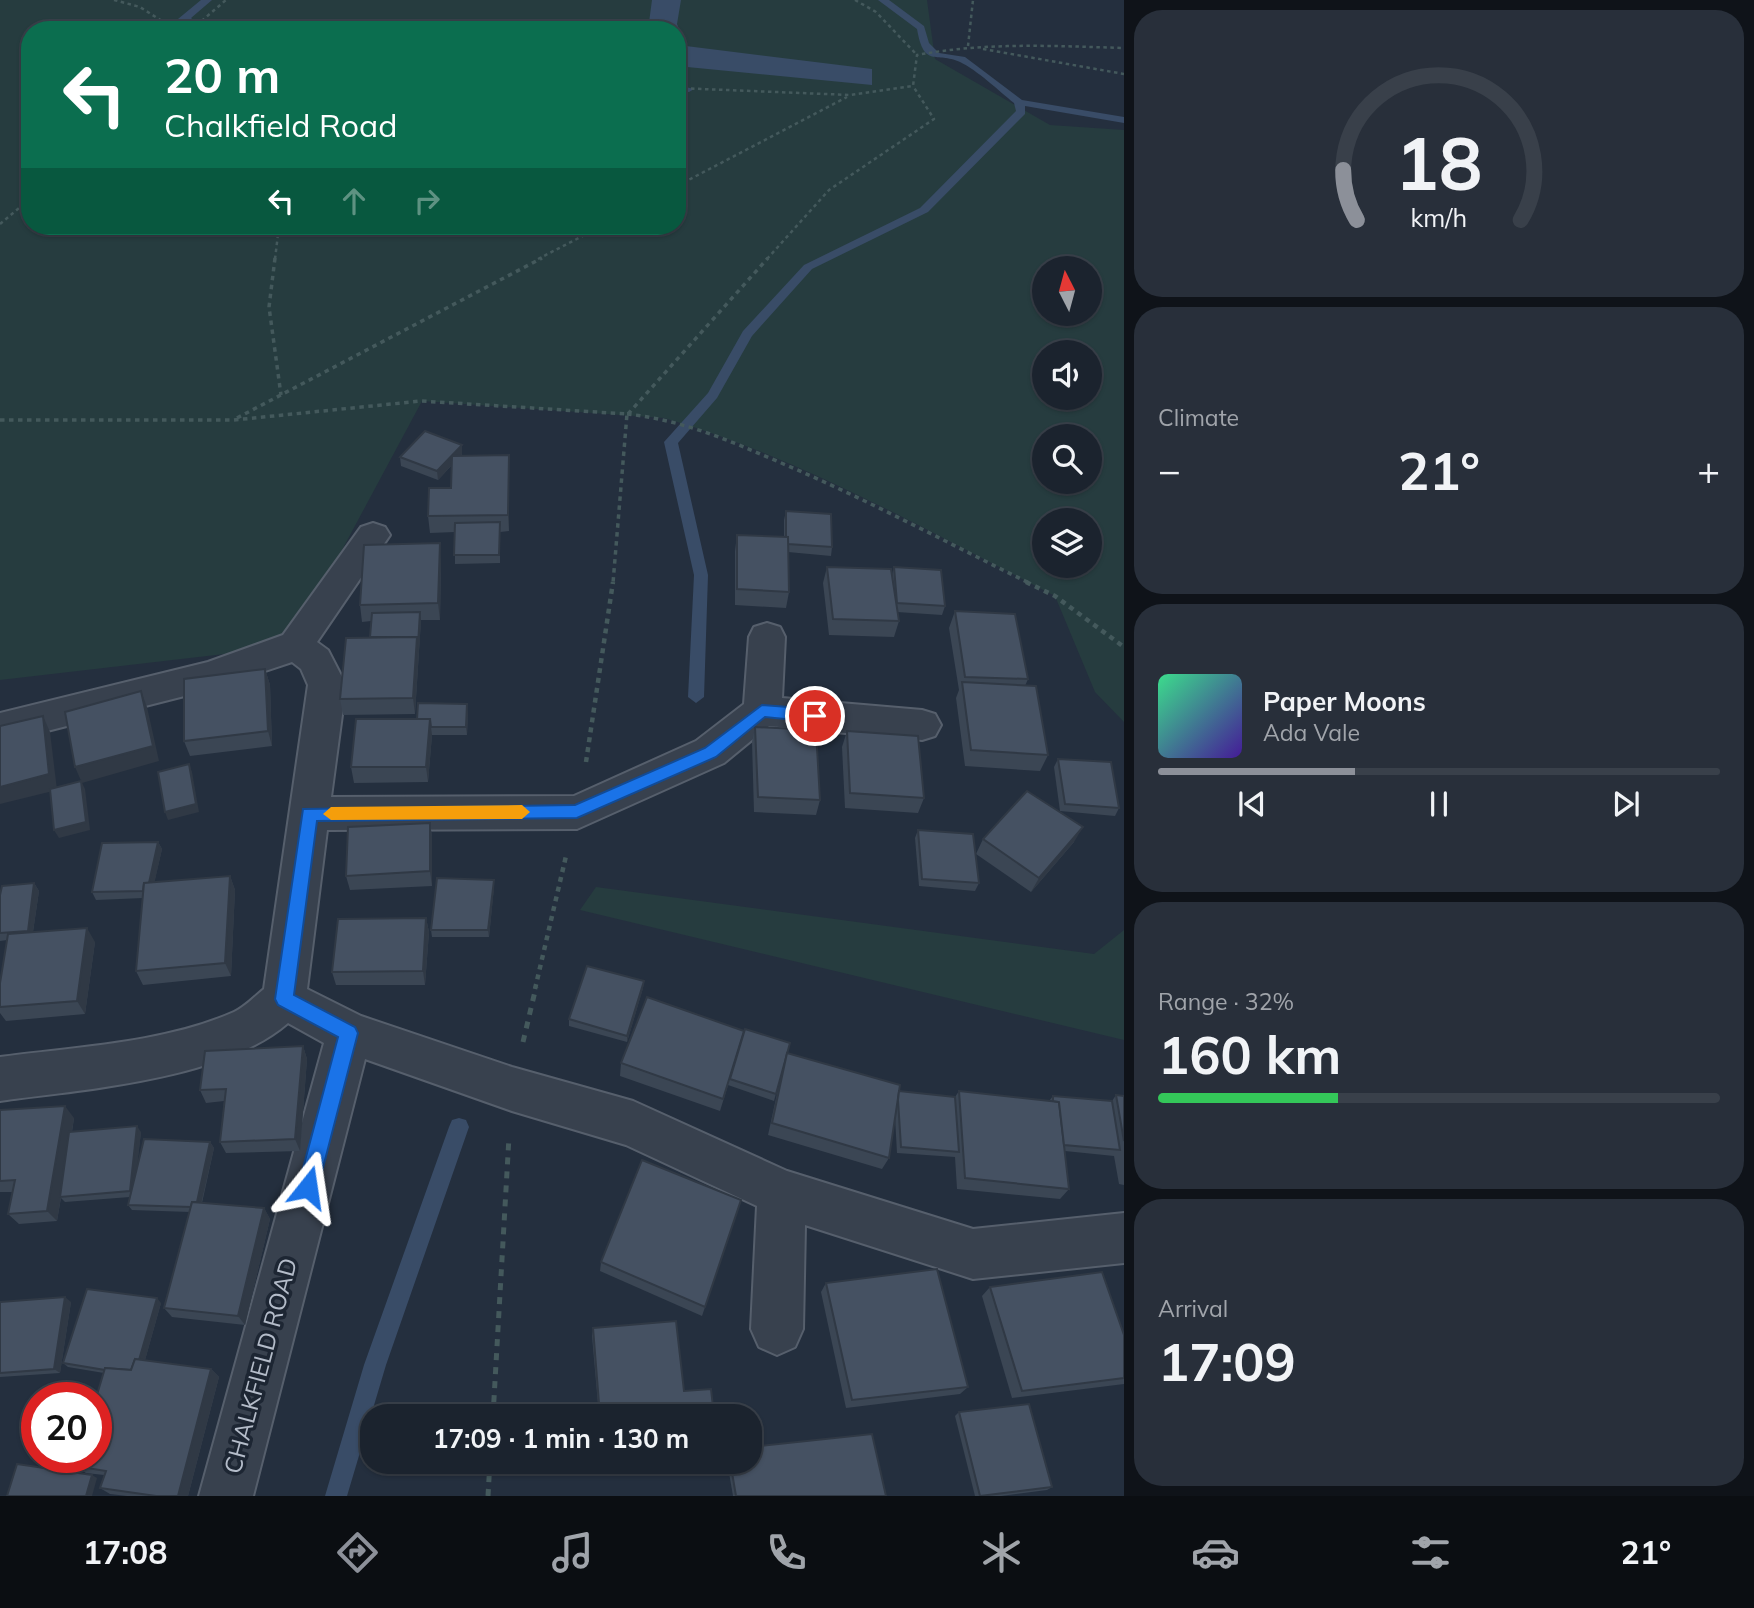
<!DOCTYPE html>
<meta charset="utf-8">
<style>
body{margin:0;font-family:Mulish,sans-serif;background:#282f3a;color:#f1f3f6;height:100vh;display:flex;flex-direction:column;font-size:26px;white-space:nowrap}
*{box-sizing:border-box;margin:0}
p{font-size:23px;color:#a0a4aa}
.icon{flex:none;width:38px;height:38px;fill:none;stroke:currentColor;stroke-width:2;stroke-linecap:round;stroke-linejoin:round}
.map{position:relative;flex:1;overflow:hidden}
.details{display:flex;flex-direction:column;gap:10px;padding:10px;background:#0f1319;width:630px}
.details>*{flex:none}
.guide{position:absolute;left:21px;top:21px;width:665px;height:214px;border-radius:28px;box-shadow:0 2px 5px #0004,0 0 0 2px #39404a;background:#0b6e4f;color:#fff;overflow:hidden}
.needle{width:46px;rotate:354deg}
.tools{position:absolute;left:1032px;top:256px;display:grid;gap:14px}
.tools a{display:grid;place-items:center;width:70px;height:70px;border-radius:50%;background:#1b232e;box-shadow:0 2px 5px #0004,0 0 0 2px #39404a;font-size:35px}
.speed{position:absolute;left:21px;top:1382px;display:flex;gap:14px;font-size:35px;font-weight:700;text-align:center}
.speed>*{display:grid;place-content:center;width:91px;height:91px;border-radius:50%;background:#1b232e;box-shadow:0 2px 5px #0004,0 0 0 2px #39404a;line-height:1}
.speed .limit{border:10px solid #d22;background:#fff;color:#111}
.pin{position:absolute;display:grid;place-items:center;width:60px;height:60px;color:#fff;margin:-30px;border:4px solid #fff;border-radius:50%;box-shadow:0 2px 7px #0007}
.me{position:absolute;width:77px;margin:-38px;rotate:15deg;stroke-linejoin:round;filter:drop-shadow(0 0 5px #0008)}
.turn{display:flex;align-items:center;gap:24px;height:147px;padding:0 28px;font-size:32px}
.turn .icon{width:91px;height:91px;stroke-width:2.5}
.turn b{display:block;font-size:49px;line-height:60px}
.lanes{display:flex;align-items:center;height:66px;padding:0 28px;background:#0003;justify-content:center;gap:35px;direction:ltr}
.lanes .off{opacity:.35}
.big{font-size:52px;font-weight:700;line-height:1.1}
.details .card{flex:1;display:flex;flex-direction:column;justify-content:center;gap:10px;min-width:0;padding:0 24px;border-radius:28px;background:#282f3a}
.details .dial{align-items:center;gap:0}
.dial svg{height:182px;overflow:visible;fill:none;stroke:#39404a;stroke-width:7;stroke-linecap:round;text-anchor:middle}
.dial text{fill:#f1f3f6;stroke:none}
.song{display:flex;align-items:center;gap:21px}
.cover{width:84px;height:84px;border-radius:10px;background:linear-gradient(135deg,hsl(150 70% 55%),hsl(260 70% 35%))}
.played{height:7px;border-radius:4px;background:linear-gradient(90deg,#8c9099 35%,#39404a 35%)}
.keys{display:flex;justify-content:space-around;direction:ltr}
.heat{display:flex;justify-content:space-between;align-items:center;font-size:38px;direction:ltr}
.charge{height:10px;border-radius:5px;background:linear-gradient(90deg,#34c759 32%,#39404a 0)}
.trip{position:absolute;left:360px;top:1404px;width:402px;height:70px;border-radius:28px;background:#1b232e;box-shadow:0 2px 5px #0004,0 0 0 2px #39404a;font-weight:700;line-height:70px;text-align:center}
.menu{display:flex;height:112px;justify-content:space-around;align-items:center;background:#0b0e12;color:#a0a4aa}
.menu .icon{width:49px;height:49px}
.menu .active{color:#8c9099}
.menu b{font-size:32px;color:#f1f3f6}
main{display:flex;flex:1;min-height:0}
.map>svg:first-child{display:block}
.green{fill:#263c3f;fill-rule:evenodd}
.water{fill:#394c67}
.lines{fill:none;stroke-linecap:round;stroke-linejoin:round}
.stream{fill:#394c67;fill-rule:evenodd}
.minor-casing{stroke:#565f6c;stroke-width:4}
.path-far3{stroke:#44595c;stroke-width:2.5;stroke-dasharray:3.5 3.5;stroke-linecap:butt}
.path-far2{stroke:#44595c;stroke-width:3.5;stroke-dasharray:4.5 4.5;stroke-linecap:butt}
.path-far1{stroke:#44595c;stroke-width:4.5;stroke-dasharray:5 5;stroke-linecap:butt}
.path{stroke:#44595c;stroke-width:5;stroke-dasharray:7 7;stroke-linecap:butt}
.minor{fill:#38414e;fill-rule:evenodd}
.wall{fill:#3b4654}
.shaded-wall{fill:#303945}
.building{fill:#455162;stroke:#303945;stroke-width:2}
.route{fill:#1a73e8;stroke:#114b97;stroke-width:2}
.slow{fill:#f59e0b}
.labels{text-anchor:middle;stroke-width:7;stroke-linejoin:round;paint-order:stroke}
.near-street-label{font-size:24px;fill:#b4bcc9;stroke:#1d2633}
</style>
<main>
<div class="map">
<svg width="1124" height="1496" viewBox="0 0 1124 1496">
<rect width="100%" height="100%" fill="#242f3e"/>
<g class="green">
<path d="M0 0H927L935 59 1050 125 1124 130V722L1095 692 1055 596C932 533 797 456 664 418L422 401 328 576 281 638 233 653 0 680ZM30 30H677V226H30ZM1045 268H1090V313H1045ZM1045 352H1090V397H1045ZM1045 436H1090V481H1045ZM1045 520H1090V565H1045Z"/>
<path d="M596 887 1094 954 1124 930V1040L580 910Z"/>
</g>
<path class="water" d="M652 0H681L677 24 686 46 872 69V85L677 66V30H648Z"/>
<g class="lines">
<g class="stream">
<path d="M201 0H212L191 18 205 30H194L185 22 178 23V19Z"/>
<path d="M878 0H889L924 26 929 43 939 53 965 57 1022 100 1124 117V123L1025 106V114L928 212 812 269 752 336 717 398 678 443 708 575 704 697 696 703 688 697 694 575 664 442 708 393 743 331 804 265 920 208 1016 111 1014 103C999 91 977 70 960 62 936 51 924 69 917 29Z"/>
<path d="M677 85 694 89 689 92 677 91Z"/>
<path d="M459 1118 466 1120 469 1127 386 1365 347 1496H325L364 1365 449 1127 452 1120Z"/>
</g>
<g class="minor-casing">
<path id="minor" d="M373 523 385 527 390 535 317 642 328 650 346 685 331 797 574 796 696 741 744 704 749 637 754 627 767 623 780 627 785 637 782 698 922 710 935 714 941 725 935 736 922 740 769 726 724 763 577 829 327 830 307 989 361 1016 512 1067 633 1101 787 1171 973 1229 1124 1213V1263L973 1279 805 1225 803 1329 795 1347 777 1355 759 1347 751 1329 757 1206 626 1145 512 1111 365 1059 253 1496H199L324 1043 288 1023C222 1080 85 1089 0 1101V1057C74 1047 165 1043 234 1012 245 1007 254 997 264 989L308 685 301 669 292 662 208 690 0 743V713L208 662 283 635 361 527Z"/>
</g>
<g class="path-far3">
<path d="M114 0 140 7 176 30"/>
<path d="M855 0 876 12 917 55"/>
<path d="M191 30 226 0"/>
<path d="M968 46 973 0"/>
<path d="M983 49 1124 74"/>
<path d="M677 88 850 95 913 86 917 55C986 42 1054 46 1124 48"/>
<path d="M677 186 847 97"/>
<path d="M0 224 30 199"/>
<path d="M275 259 279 226"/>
<path d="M538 259 602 226"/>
<path d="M767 259 829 190 934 119 913 86"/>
</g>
<g class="path-far2">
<path d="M275 258 269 307 281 395"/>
<path d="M627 414C682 420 728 440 779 462 864 498 946 542 1029 583"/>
<path d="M628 414 768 258"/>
<path d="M237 418 542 258"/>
<path d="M0 420H234L421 401 627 414 613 583"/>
</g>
<g class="path-far1">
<path d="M1026 582 1055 596 1124 647"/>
<path d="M586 762 613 582"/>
<path d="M535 989 566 856"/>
</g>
<g class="path">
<path d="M523 1042 536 987"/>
<path d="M493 1416 509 1137"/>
<path d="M488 1496 490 1461"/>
</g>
<use href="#minor" class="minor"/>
</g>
<g class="wall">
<path d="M462 454 461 456 509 472V531L500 532V563L455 564V532L430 533 428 516 451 488 452 465 438 480 401 466 400 457Z"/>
<path d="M786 511 832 547 831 556 788 552 789 592 786 608 735 605V551L737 535 784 537V520Z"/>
<path d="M441 560 440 620H421L415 714 343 715 340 699 370 637 371 621 362 622 360 605Z"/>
<path d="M827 567 892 575 894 567 945 606 942 615 897 612 899 621 894 637 829 635 823 583Z"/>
<path d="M955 611 1028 679 1025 686 1048 755 1040 771 965 766 956 698 959 690 949 628Z"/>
<path d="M265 669 270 685 272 746 190 756 184 741Z"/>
<path d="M468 712 467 735H432L428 782 354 783 351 767 417 719Z"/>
<path d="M755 727 820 800 816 815 754 812 752 742Z"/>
<path d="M847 731 924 798 918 813 845 808 842 747Z"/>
<path d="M1058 759 1119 808 1115 816 1060 811 1054 767Z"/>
<path d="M430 823 432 837V886L350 890 346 876Z"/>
<path d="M918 830 979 883 975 891 919 886 915 838Z"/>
<path d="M983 839 1074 842 1031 892 976 854Z"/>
<path d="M158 842 162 849 154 883 230 876 235 890 231 976 143 985 136 971 143 898 96 900 92 892Z"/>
<path d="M34 883 39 891 33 932 95 942 85 1014 6 1021 0 1013V984L7 940 0 941V895Z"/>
<path d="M494 887 489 937H432L431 930Z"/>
<path d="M426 918 429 932 425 985H336L332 972Z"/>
<path d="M644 981 643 988 627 1042 569 1026V1019Z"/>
<path d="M303 1046 307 1059 300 1151 226 1153 220 1142 224 1101 206 1103 200 1090Z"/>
<path d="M785 1060 899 1091 955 1097 959 1091 1049 1101 1053 1096 1112 1101 1116 1095 1124 1096V1185L1119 1184 1114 1156 1065 1151 1069 1189 1060 1199 957 1189 955 1157 897 1153 895 1117 889 1158 882 1169 768 1135 782 1071 774 1101 728 1085 729 1082 720 1111 620 1076 621 1063Z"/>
<path d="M0 1110 74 1118 72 1132H141L137 1164 210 1142 214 1148 202 1203 264 1208 270 1219 245 1325 172 1317 164 1308 190 1212 132 1210 128 1205 130 1197 65 1202 61 1198 57 1221 19 1224 8 1214 12 1192H0Z"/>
<path d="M741 1200 702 1316 600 1271 601 1262Z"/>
<path d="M826 1283 968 1387 960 1394 846 1408 821 1292Z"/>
<path d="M990 1287 1124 1335V1384L1012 1398 982 1296Z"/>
<path d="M0 1302H71L60 1373 0 1377Z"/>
<path d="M161 1303 145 1360 211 1369 219 1377 188 1496H127L110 1494 100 1488 104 1475 86 1473 75 1466 104 1373 68 1367 63 1363Z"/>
<path d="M593 1328 684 1391 714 1416H599L592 1336Z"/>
<path d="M959 1412 1052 1487 1047 1490 1001 1496H975L955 1416Z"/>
<path d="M602 1461H716V1462L603 1472Z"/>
<path d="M727 1461H751L886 1496H733Z"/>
</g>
<g class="shaded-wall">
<path d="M462 445V454L438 480 437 471Z"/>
<path d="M509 455V531L508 515Z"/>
<path d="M440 543 441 560 440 620 438 603Z"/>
<path d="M420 612 421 620 415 714 413 698 417 637Z"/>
<path d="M265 669 270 685 272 746 268 731Z"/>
<path d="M141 691 147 707 159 761 82 783 75 767Z"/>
<path d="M467 704 468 712 467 735 466 727Z"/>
<path d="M43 716 50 732 57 790 0 804V787Z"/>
<path d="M430 719 432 735 428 782 426 767Z"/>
<path d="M189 764 192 772 199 812 168 820 165 812Z"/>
<path d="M81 781 85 789 90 830 59 838 54 830Z"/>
<path d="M430 823 432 837V886L430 871Z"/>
<path d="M1083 827 1074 842 1031 892 1039 878Z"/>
<path d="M158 842 162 849 151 898 147 890Z"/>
<path d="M230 876 235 890 231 976 225 963Z"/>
<path d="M494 880V887L489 937 488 930Z"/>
<path d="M34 883 39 891 32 938 28 931Z"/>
<path d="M426 918 429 932 425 985 423 971Z"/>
<path d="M87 928 95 942 85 1014 77 1001Z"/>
<path d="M644 981 643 988 627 1042V1036Z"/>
<path d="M303 1046 307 1059 300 1151 295 1139Z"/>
<path d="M65 1106 74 1118 57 1221 47 1211Z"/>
<path d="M137 1126 141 1132 134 1196 130 1191Z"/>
<path d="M210 1142 214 1148 199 1213 196 1207Z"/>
<path d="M264 1208 270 1219 245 1325 238 1316Z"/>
<path d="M65 1297 71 1302 60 1373 54 1369Z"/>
<path d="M157 1298 161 1303 140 1378 135 1374Z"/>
<path d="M211 1369 219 1377 188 1496H178Z"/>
<path d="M92 1475 97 1478 92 1496H86Z"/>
</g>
<g class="building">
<path d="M425 431 462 445 437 471 400 457Z"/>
<path d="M509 455 508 515 428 516 429 488H451L452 456Z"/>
<path d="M786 511 831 514 832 547 788 544V537H786Z"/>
<path d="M500 522 499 555H454L455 523Z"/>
<path d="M737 535 788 537 789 592 737 589Z"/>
<path d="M440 543 438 603 360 605 364 545Z"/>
<path d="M827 567 891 569 899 621 833 619Z"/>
<path d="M894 567 941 570 945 606 897 603Z"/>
<path d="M955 611 1015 614 1028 679 965 677Z"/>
<path d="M420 612 418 645 417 637H370L372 613Z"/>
<path d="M417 637 413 698 340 699 346 638Z"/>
<path d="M265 669 268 731 184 741V679Z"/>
<path d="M962 682 1036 686 1048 755 971 750Z"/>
<path d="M141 691 153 746 75 767 65 712Z"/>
<path d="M418 703 467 704 466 727H431L430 719H417Z"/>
<path d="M43 716 49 774 0 787V726Z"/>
<path d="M356 719H430L426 767H351Z"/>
<path d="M755 727 816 730 820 800 758 797Z"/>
<path d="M847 731 918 736 924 798 850 793Z"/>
<path d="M1058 759 1111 762 1119 808 1065 804Z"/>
<path d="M189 764 196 804 165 812 158 772Z"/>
<path d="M81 781 86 822 54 830 50 789Z"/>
<path d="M1027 791 1083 827 1039 878 983 839Z"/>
<path d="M430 823V871L346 876 348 827Z"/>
<path d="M918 830 973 834 979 883 922 879Z"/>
<path d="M158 842 149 883H144L143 891 92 892 102 843Z"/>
<path d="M230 876 225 963 136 971 144 883Z"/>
<path d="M437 878 494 880 488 930H431Z"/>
<path d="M34 883 28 931 0 933V895L2 886Z"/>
<path d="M426 918 423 971 332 972 338 919Z"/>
<path d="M87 928 77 1001 0 1007V983L8 934Z"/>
<path d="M587 966 644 981 627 1036 569 1019Z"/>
<path d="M647 997 744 1031 723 1099 621 1063Z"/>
<path d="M745 1029 790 1043 776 1094 730 1079Z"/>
<path d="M303 1046 295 1139 220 1142 226 1089 200 1090 205 1051Z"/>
<path d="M787 1053 900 1085 889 1158 772 1123Z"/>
<path d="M899 1091 955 1097 959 1152 901 1147 898 1100Z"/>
<path d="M959 1091 1059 1102 1069 1189 965 1178Z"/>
<path d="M1116 1095 1124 1096V1141Z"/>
<path d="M1053 1096 1112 1101 1120 1150 1064 1145 1059 1102 1053 1101Z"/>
<path d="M65 1106 47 1211 8 1214 15 1180 0 1181V1110Z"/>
<path d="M137 1126 130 1191 60 1197 69 1132Z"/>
<path d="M144 1139 210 1142 197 1202H192L191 1207 128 1205Z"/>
<path d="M642 1160 741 1200 705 1307 601 1262Z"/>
<path d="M192 1202 264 1208 238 1316 164 1308Z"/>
<path d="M937 1269 968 1387 852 1400 826 1283Z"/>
<path d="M1102 1272 1124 1335V1378L1022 1391 990 1287Z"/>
<path d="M87 1289 157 1298 139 1360 135 1359 131 1370 105 1368V1370L63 1363Z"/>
<path d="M65 1297 54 1369 0 1373V1302Z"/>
<path d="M676 1321 684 1391 711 1389 714 1416H600L593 1328Z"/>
<path d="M135 1359 211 1369 178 1496H156L100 1488 106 1471 75 1466 78 1458H96V1398L105 1368 131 1370Z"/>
<path d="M1029 1404 1052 1487 980 1496 959 1412Z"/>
<path d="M872 1434 886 1496H736L730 1461H751V1447Z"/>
<path d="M604 1461H654L604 1465Z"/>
<path d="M17 1464 92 1475 86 1496H7Z"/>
</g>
<path class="route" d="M762 705 815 709 823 716 815 722 765 717 716 757 577 818 317 821 294 995 355 1027 358 1033 318 1187 315 1194 308 1197 301 1194 298 1187 338 1037 278 1005 275 999 303 809 575 805 705 748Z"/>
<path class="slow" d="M522 805 530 812 522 819 331 820 323 814 331 807Z"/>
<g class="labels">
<g class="near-street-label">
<text transform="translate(261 1366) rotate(-75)" y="8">CHALKFIELD ROAD</text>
</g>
</g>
</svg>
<div class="tools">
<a><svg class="needle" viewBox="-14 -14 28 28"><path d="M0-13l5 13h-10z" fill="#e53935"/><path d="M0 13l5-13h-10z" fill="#a0a4aa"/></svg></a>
<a><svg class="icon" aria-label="sound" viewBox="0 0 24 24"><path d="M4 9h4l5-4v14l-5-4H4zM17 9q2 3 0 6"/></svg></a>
<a><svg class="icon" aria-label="search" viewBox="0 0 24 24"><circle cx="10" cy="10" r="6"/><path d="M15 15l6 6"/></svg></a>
<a><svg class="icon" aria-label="layers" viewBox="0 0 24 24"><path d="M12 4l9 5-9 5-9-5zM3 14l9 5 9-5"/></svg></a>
</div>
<div class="speed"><div class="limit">20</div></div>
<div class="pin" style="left:815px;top:716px;background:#d93025"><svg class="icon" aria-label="arrive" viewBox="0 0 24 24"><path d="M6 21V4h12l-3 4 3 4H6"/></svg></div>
<svg class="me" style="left:308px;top:1187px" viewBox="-20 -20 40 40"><path d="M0-17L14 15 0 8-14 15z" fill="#1a73e8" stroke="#fff" stroke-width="4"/></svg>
<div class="trip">17:09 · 1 min · 130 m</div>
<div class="guide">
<div class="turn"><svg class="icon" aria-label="left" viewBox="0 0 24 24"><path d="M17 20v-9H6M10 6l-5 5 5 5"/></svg><div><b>20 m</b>Chalkfield Road</div></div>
<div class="lanes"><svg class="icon" aria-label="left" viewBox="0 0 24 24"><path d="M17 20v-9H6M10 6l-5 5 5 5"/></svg><svg class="icon off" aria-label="ahead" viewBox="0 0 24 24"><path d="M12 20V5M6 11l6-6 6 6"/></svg><svg class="icon off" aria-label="right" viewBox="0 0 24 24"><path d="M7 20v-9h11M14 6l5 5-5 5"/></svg></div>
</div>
</div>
<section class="details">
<div class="card dial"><svg viewBox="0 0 100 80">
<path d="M14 69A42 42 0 1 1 86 69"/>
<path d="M14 69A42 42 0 0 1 8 47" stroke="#8c9099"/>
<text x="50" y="56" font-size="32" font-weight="700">18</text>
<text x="50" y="72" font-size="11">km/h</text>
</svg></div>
<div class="card"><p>Climate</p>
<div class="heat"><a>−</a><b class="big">21°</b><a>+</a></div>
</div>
<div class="card">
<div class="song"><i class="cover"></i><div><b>Paper Moons</b><p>Ada Vale</p></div></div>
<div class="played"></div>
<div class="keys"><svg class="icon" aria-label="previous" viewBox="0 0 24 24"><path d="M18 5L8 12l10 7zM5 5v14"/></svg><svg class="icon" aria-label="pause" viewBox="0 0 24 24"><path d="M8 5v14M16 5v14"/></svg><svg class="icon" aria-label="next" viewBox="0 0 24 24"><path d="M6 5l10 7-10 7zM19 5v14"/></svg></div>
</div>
<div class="card"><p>Range · 32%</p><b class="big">160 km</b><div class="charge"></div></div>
<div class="card"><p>Arrival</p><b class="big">17:09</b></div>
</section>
</main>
<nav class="menu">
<b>17:08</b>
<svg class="icon active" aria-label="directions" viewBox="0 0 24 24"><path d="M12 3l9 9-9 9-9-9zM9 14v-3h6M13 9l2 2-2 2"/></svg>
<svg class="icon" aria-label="music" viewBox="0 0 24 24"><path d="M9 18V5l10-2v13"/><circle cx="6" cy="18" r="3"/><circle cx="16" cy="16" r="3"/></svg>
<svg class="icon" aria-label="phone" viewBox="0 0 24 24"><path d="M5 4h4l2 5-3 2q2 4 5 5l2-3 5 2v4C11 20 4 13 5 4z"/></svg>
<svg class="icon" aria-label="climate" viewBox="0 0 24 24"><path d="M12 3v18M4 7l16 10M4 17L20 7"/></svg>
<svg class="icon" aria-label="car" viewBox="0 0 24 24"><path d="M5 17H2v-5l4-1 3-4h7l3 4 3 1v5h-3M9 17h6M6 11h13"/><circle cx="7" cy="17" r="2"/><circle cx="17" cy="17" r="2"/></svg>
<svg class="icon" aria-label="filters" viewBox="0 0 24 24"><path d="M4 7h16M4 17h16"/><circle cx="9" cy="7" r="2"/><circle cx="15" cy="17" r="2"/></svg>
<b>21°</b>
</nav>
